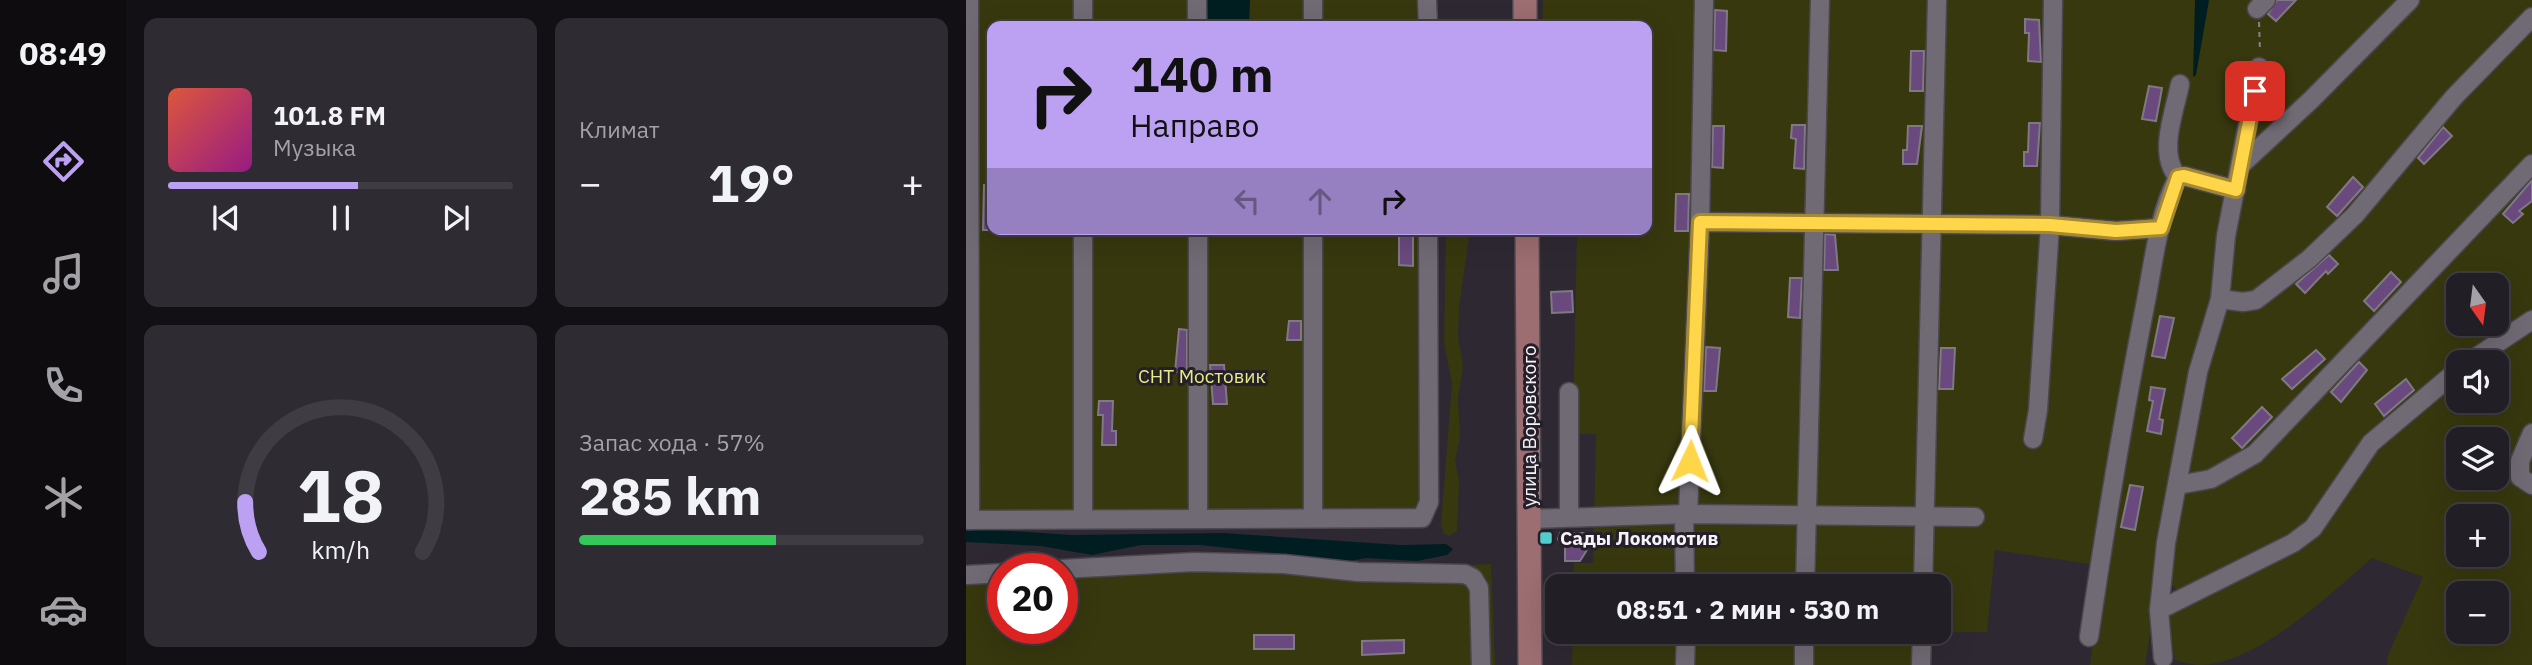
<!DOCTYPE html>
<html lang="ru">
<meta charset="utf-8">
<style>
body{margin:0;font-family:"IBM Plex Sans",sans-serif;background:#2e2b32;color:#f1f3f6;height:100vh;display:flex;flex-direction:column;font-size:26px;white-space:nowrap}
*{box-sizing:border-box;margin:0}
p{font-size:23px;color:#a2a2a7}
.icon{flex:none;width:38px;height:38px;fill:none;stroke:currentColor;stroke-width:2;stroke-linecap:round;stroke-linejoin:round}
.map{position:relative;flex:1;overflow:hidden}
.details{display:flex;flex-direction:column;gap:18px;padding:18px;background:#131015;width:840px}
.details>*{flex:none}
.hud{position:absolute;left:21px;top:21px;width:665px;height:214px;border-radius:14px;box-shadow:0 7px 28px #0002,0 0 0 2px #3f3c43;background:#bca0f2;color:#111;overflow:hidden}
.needle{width:46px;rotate:166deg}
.fabs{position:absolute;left:1480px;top:273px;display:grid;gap:14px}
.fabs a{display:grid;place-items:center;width:63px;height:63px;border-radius:14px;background:#221e26;box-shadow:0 7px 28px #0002,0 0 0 2px #3f3c43;font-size:35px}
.speed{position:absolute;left:21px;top:553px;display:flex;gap:14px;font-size:35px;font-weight:700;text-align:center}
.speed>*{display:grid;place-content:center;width:91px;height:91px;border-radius:50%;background:#221e26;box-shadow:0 7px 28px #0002,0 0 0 2px #3f3c43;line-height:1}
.speed .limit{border:10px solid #d22;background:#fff;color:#111}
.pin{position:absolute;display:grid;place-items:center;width:60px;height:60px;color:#fff;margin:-30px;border-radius:14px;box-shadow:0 4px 10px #0006}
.me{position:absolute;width:77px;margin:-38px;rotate:2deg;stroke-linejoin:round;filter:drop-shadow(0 0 5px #0008)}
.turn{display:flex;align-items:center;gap:24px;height:147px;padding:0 28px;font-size:32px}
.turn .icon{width:91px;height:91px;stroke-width:2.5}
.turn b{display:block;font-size:49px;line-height:60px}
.lanes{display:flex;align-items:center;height:66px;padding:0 28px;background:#0003;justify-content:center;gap:35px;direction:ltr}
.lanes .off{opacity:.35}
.big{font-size:52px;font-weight:700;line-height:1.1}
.details .widget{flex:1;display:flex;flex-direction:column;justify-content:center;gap:10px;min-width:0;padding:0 24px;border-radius:14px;background:#2e2b32}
.details .dial{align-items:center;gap:0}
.dial svg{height:182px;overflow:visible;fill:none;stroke:#3f3c43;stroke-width:7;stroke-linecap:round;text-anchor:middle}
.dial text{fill:#f1f3f6;stroke:none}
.song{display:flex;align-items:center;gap:21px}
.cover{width:84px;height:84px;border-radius:10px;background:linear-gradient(135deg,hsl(10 70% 55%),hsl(310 70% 35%))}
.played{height:7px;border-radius:4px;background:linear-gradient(90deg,#bca0f2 55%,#3f3c43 55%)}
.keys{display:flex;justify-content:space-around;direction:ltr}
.heat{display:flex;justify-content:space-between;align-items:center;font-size:38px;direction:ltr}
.charge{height:10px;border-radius:5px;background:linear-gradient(90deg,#34c759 57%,#3f3c43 0)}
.details .tiles{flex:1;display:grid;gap:18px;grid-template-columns:repeat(2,1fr)}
.trip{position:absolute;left:579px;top:574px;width:406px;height:70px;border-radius:14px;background:#221e26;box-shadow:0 7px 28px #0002,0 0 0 2px #3f3c43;font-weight:700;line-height:70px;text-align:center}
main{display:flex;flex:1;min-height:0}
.menu{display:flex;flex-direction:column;width:126px;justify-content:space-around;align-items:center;background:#0e0c0f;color:#a2a2a7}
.menu .icon{width:49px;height:49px}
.menu .active{color:#bca0f2}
.menu b{font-size:32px;color:#f1f3f6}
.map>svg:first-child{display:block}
.green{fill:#37380e;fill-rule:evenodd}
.water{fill:#001e21}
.building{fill:#6a497f;stroke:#7f7984;stroke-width:2}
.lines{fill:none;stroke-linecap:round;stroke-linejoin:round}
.minor-casing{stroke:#4c474f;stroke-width:21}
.major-casing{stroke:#4c474f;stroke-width:26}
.path{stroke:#87828a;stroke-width:2;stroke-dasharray:5 5;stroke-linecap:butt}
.minor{stroke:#706a74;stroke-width:18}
.major{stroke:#9c6d71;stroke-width:23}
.route-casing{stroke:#a68a30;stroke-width:18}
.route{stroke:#ffd54a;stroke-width:12}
.poi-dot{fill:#53cdcb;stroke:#241f28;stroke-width:2.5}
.labels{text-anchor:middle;stroke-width:6;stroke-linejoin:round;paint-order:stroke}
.park-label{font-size:19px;fill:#e6eb86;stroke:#241f28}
.street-label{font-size:19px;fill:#f5f2f8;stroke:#241f28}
.poi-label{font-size:19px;font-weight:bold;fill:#f5f2f8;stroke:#241f28;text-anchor:start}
</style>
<main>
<nav class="menu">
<b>08:49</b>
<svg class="icon active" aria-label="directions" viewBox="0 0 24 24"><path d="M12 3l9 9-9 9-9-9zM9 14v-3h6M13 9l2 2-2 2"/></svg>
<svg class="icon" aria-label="music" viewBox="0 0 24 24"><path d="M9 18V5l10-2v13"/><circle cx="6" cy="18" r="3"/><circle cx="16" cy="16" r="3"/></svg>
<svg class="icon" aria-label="phone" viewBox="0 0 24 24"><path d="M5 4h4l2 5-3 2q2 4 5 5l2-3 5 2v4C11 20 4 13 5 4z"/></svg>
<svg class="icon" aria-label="climate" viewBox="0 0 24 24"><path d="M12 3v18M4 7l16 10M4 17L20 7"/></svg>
<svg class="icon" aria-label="car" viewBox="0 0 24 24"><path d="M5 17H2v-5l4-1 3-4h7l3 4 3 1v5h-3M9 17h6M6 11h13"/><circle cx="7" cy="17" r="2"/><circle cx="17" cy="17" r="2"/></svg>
</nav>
<section class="details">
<div class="tiles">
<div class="widget">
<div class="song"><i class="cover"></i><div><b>101.8 FM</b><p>Музыка</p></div></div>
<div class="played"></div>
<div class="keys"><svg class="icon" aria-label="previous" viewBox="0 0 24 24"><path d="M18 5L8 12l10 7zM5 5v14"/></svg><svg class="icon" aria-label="pause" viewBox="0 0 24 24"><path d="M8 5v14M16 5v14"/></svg><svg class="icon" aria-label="next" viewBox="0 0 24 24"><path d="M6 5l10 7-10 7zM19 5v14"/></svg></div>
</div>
<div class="widget"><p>Климат</p>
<div class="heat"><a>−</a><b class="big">19°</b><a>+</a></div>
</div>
<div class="widget dial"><svg viewBox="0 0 100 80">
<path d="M14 69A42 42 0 1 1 86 69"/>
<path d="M14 69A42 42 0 0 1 8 47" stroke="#bca0f2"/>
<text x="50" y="56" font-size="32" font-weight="700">18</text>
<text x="50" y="72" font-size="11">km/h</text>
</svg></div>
<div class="widget"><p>Запас хода · 57%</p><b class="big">285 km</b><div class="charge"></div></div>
</div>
</section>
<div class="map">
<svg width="1566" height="665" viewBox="0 0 1566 665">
<rect width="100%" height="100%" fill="#2e2832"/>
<g class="green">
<path d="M0 0H471V26H26V229H472L470 510 461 522 0 524Z"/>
<path d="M577 0H1566V312L1467 382 1332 534 1218 595 1200 580H1193L1179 665H1124L1137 566 1029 550 1021 632H973V586H607L608 563H627L630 434H607L611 229H681V26H576ZM1493 285H1531V324H1493Z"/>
<path d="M480 229H504L493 308 492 337 497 366 492 399 494 437 489 461 493 480 491 531 483 536 478 534 475 524 486 384 478 343Z"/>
<path d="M1566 324V665H1421L1422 655 1457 577 1406 558C1364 594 1293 663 1235 665 1226 665 1217 662 1209 660L1200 612 1331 548 1422 433 1493 375V401H1531V362H1511ZM1493 439H1531V478H1493ZM1493 516H1531V555H1493ZM1493 593H1531V632H1493Z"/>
<path d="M228 558 421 568 525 564 529 665H0V570ZM37 569H96V628H37Z"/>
<path d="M607 632H958V665H606Z"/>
</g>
<g class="water">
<path d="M241 0H284L283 26H242Z"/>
<path d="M1229 0H1243L1230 75 1227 77Z"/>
<path d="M0 528 106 535 257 533 435 545 480 544 487 549 481 555 451 561 400 558 384 561 234 545H175L126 555 75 546 0 542Z"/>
</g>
<g class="building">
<path d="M1311 0H1330L1310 21 1302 14Z"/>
<path d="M749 10 761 11 760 51 748 50Z"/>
<path d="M1059 19 1073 20 1075 62 1062 61 1063 33H1059Z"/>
<path d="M945 51H958L957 91H944Z"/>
<path d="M1183 86 1196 88 1190 121 1176 119Z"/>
<path d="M1063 123H1074L1071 166H1058V152H1062Z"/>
<path d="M826 125H839L838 169 828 168 830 139 825 138Z"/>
<path d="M747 126H758L757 168 746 167Z"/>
<path d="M942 126H956L951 164H937V150H941Z"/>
<path d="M1477 127 1486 136 1458 164 1452 158Z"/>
<path d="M1387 177 1397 187 1371 216 1361 207Z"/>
<path d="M1566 180V201L1553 211 1557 214 1547 223 1537 214Z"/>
<path d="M18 185H26V230H17Z"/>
<path d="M710 194H723L722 231H709Z"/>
<path d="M433 229H447V266L433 265Z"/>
<path d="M859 234 869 235 872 270H858Z"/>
<path d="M1363 255 1372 264 1362 274 1360 271 1339 293 1330 284Z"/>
<path d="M1425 272 1435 282 1408 311 1398 301Z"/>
<path d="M824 278H836L834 318 822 317Z"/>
<path d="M606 291 607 312 586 313 585 292Z"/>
<path d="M1194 316 1208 318 1199 358 1186 356Z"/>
<path d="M323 321H335V340H321Z"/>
<path d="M213 329 221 330V373L209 372Z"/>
<path d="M740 347 754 348 750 391H738Z"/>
<path d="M975 348H989L987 389H973Z"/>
<path d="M1350 350 1359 359 1326 389 1316 379Z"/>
<path d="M1393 362 1401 370 1375 402 1365 392Z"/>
<path d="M244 365H258L261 404H247Z"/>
<path d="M1440 379 1448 390 1418 416 1409 404Z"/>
<path d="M1185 387 1199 389 1193 419 1197 420 1195 434 1181 431 1187 401 1183 400Z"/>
<path d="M133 401H147L146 431H150V445H136L137 415H132Z"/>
<path d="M1296 407 1306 417 1276 448 1266 438Z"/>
<path d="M1164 485 1177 487 1169 530 1155 527Z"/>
<path d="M594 533H625L629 537 614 561H599V543H594L592 539Z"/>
<rect x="288" y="635" width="40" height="14"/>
<path d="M438 640V653L396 655V641Z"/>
</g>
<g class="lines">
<g class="minor-casing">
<g id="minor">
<path d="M3 0 4 520"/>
<path d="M117 0V26"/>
<path d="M231 0V26"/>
<path d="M347 0V26"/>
<path d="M461 0 462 26"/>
<path d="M1291 9 1300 0"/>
<path d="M1275 165 1346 99 1444 0"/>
<path d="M1212 177C1191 154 1209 111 1214 84"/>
<path d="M734 222 1084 225 1150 231 1194 228"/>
<path d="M117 229V519"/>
<path d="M232 229V519"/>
<path d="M347 229V518"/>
<path d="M1254 299 1277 302 1290 300 1343 259 1389 215 1488 97 1566 17"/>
<path d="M1503 362 1566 320"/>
<path d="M603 392V517"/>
<path d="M1566 433 1554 461V477L1566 485"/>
<path d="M1067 439 1072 410 1084 225 1087 0"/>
<path d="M1212 485 1245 479 1289 454 1566 164"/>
<path d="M718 514 719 586"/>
<path d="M722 514 734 222 738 0"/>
<path d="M564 519 722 514 1009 517"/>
<path d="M0 520 456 518 463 502 462 229"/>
<path d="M96 569 228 562 318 564 392 572 499 574 507 578 513 588 515 665"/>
<path d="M1 575 37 573"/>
<path d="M839 586 854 0"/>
<path d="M957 586 971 0"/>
<path d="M1193 610 1327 543 1347 528 1405 443 1493 369"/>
<path d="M1123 637C1139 528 1157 419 1178 311 1187 268 1191 217 1212 177L1218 176 1270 190"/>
<path d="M1197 658 1193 610 1200 543 1232 372 1254 299 1260 236 1293 67"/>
<path d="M719 665 720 632"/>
<path d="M838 665V632"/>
<path d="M955 665 956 632"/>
</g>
</g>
<g class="major-casing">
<g id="major">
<path d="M559 0V26"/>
<path d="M561 229 564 665"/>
</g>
</g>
<path class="path" d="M1293 22 1294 52"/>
<use href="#minor" class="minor"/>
<use href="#major" class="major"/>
</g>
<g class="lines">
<g class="route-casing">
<path id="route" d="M724 461 734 222 1084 225 1150 231 1195 228 1212 177 1218 176 1270 190 1289 91"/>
</g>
<use href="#route" class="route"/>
</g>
<rect class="poi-dot" x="573" y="531" width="14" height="14" rx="3.5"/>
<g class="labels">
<g class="park-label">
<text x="236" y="383">СНТ Мостовик</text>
</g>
<g class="street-label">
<text transform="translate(563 426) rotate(-90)" y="7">улица Воровского</text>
</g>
<g class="poi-label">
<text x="594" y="545">Сады Локомотив</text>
</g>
</g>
</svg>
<div class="fabs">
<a><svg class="needle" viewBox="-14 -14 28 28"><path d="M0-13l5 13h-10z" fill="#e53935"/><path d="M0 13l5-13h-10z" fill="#a2a2a7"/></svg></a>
<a><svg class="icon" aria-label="sound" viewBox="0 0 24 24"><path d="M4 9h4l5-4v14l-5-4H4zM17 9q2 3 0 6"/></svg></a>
<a><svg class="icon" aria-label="layers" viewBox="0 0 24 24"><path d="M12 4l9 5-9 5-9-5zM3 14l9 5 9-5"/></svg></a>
<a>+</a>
<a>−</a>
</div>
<div class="speed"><div class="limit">20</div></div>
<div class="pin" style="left:1289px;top:91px;background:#d93025"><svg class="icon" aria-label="arrive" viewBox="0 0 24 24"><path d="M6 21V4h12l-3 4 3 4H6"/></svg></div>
<svg class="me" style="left:724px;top:461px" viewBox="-20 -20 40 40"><path d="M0-17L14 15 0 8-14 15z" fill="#ffd54a" stroke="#fff" stroke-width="4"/></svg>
<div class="trip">08:51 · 2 мин · 530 m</div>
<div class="hud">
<div class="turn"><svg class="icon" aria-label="right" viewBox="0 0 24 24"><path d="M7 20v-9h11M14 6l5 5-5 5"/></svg><div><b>140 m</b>Направо</div></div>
<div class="lanes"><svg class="icon off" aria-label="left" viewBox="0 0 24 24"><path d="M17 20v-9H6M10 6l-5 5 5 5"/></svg><svg class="icon off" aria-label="ahead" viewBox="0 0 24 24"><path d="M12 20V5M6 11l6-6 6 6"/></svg><svg class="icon" aria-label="right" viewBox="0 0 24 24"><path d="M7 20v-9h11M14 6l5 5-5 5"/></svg></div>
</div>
</div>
</main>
